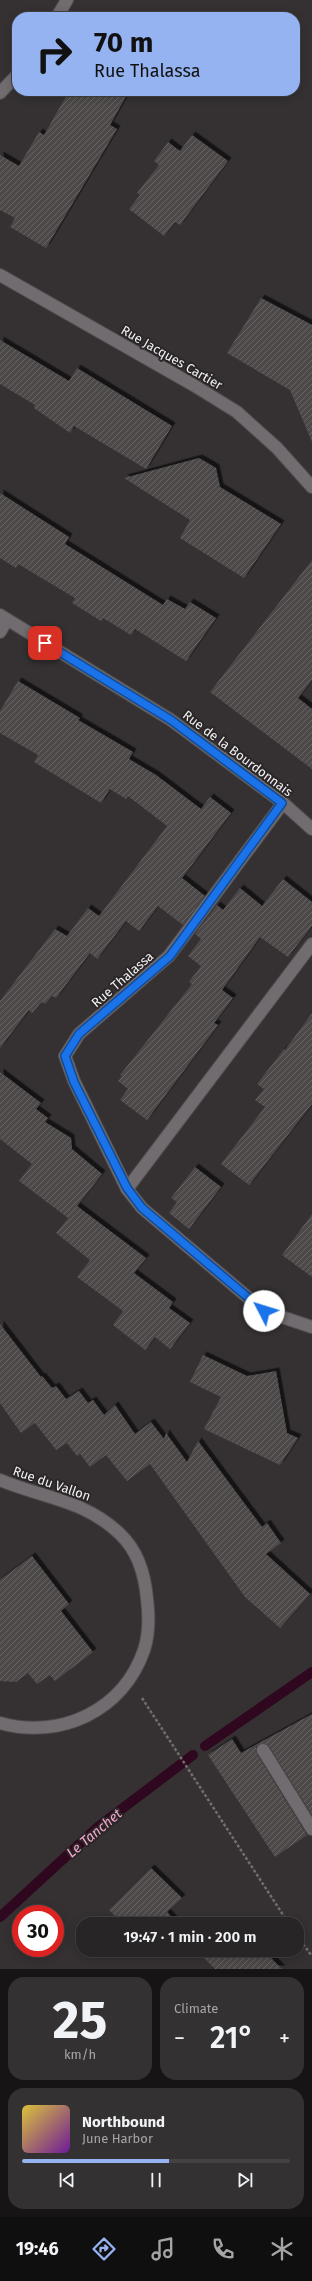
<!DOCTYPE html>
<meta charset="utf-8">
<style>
body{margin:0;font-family:"Fira Sans",sans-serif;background:#343132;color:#f1f3f6;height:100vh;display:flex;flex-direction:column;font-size:15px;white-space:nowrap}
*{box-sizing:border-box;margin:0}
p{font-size:13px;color:#a5a5a7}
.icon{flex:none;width:22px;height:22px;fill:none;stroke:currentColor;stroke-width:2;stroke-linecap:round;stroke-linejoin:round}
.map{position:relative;height:1969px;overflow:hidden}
.details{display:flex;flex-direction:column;gap:8px;padding:8px;background:#161415;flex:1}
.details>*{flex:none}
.hud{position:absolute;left:12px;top:12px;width:288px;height:84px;border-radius:16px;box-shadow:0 2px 10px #0003,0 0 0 1px #444243;background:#95b2f1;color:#111;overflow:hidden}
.speed{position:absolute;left:12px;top:1905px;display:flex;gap:8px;font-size:20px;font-weight:700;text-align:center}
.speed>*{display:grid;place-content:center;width:52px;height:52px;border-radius:50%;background:#282526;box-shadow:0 2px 10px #0003,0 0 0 1px #444243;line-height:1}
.speed .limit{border:6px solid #d22;background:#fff;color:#111}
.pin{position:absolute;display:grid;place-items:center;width:34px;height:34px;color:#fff;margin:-17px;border-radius:8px;box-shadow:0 2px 6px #0006}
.me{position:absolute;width:44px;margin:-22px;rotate:310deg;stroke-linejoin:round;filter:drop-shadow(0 0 3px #0008)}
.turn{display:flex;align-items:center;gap:14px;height:84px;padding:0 16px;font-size:18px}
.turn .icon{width:52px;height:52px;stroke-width:2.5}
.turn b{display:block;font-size:28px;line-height:34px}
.big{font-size:30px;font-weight:600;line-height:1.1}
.details .tile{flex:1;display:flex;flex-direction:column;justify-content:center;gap:6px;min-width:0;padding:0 14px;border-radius:16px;background:#343132}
.details .dial{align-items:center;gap:0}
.dial b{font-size:52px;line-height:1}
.song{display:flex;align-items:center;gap:12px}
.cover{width:48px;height:48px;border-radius:6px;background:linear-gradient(135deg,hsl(50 70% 55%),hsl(280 70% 35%))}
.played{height:4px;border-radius:2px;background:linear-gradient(90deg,#95b2f1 55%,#444243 55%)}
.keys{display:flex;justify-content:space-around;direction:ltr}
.heat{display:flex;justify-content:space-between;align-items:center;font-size:22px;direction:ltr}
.details .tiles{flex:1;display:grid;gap:8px;grid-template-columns:1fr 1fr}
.tile:last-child{grid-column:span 2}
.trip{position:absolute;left:76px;top:1917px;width:228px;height:40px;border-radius:16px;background:#282526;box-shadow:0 2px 10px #0003,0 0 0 1px #444243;font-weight:600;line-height:40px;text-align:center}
.tabs{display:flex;height:64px;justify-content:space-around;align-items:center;background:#100f0f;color:#a5a5a7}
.tabs .icon{width:28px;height:28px}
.tabs .current{color:#95b2f1}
.tabs b{font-size:18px;color:#f1f3f6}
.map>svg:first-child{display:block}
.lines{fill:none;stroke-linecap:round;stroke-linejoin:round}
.stream{stroke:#2f071e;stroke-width:10}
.building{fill:url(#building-hatch);filter:url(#shadow)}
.minor-casing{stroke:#514d4e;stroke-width:14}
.path{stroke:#716d6f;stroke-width:2.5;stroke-dasharray:3 2;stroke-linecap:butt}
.minor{stroke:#716c6f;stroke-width:12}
.route-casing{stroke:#114b97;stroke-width:10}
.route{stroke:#1a73e8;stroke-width:7}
.labels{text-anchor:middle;stroke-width:4;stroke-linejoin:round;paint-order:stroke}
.street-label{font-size:13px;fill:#f4f2f3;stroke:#2b2729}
.water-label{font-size:14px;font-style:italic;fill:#f4a7cc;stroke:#2b2729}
</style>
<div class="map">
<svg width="312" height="1969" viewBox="0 0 312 1969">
<defs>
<pattern id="building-hatch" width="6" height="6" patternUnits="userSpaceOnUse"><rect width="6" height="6" fill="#4d484a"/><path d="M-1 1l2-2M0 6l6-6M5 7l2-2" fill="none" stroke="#676365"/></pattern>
<filter id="shadow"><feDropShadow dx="3.5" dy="-3.5" stdDeviation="0" flood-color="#0009"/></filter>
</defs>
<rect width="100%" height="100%" fill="#353133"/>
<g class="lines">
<g class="stream">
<path d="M205 1746 312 1672"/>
<path d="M0 1917 98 1827 193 1755"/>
</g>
</g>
<g class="building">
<path d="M69 91H129L110 125 117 129 46 248 10 227 15 218 0 210V155L19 166 39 132 44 135Z"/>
<path d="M192 135 228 161 180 225 175 222 164 236 129 209 140 195 137 193 159 165 154 161 168 142 180 151Z"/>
<path d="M261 298 312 325V442L290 390 227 353Z"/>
<path d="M0 340 69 381 77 368 172 426 146 469 74 426 70 433 34 408 35 405 0 384Z"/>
<path d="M199 458 216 468 220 487 281 524 244 578 180 538 190 520 124 478Z"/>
<path d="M0 493 69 537 65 544 163 605 167 599 185 609 190 602 216 618 186 661 135 629 131 635 103 618 101 621 72 603 75 598 18 564 16 568 0 558Z"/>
<path d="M312 560V680L298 698 312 709V769L210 692Z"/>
<path d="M18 681 80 718 78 720 133 752 129 759 156 775 201 809 210 797 231 813 182 878 205 896 183 925 158 906 139 931 126 921 97 959 90 953 56 998 52 996 45 1004 42 1002 32 1013 29 1010 0 1048V1001L55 929 67 936 88 908 99 916 167 826 128 796 126 799 110 789 101 803 34 762 38 755 0 733V711Z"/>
<path d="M283 879 312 902V926L288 957 260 937 222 990 233 998 214 1023 218 1025 147 1120 120 1100 128 1089 118 1081 122 1076 120 1075 192 984 189 982 201 966 188 956 201 939 195 934 217 905 223 910 240 888 262 906Z"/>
<path d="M312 1013V1104L249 1185 221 1164 265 1107 255 1100 264 1089 257 1084 284 1049 285 1050Z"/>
<path d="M0 1072 41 1103 36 1109 48 1118 45 1122 71 1138 72 1149 102 1174 77 1206 146 1258 134 1273 173 1302 169 1308 190 1323 170 1349 155 1337 145 1350 113 1325 123 1311 77 1277 90 1260 56 1233 68 1218 19 1181 32 1164 0 1139Z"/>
<path d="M195 1167 221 1187 189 1229 169 1213 177 1202 171 1198Z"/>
<path d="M312 1214V1277L282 1255Z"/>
<path d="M0 1324 41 1377 42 1376 52 1388 56 1386 66 1399 79 1391 88 1403 93 1400 104 1415 115 1405 135 1434 151 1422 164 1439 166 1433 187 1462 198 1441 262 1527 267 1523 281 1543 266 1554 310 1594 280 1628 245 1597 150 1464 127 1481 106 1455 90 1467 80 1454 77 1456 67 1443 56 1450 35 1423 21 1433 0 1403Z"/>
<path d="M203 1355 247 1376 276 1371 287 1433 298 1438 280 1465 204 1429 221 1397 190 1382Z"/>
<path d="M32 1556 69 1604 61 1611 93 1652 55 1681 50 1675 37 1684 28 1673 16 1682 0 1681V1580Z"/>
<path d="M312 1714V1815L269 1746 262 1743 256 1747 257 1754 307 1835 275 1857 208 1755 232 1739 241 1753Z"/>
<path d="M151 1868 182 1898 167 1912 178 1924H123L109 1910Z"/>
<path d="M203 1950H263L282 1969H215L199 1953Z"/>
</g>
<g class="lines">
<g class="minor-casing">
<g id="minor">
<path d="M57 17 67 0"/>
<path d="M0 93 17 75"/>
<path d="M0 275 195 386 237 412 277 448 312 487"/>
<path d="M0 615 171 720 283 803 312 829"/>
<path d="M0 632 7 620"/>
<path d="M283 803 169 956 79 1034 65 1056 74 1081 127 1189 142 1208 264 1311 312 1327"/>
<path d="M127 1189 312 944"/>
<path d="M0 1480C43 1498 85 1500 120 1534 138 1551 145 1575 147 1599 149 1615 149 1635 144 1650 123 1711 60 1740 0 1723"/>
<path d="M263 1750 312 1829"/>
</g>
</g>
<g class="path">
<path d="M142 1698 289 1924"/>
<path d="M297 1936 312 1956"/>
</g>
<use href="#minor" class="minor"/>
</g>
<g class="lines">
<g class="route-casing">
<path id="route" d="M45 643 171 720 282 803 170 956 79 1034 65 1056 74 1082 127 1188 142 1208 264 1311"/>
</g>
<use href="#route" class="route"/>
</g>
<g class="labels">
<g class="street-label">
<text transform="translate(172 357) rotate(30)" y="5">Rue Jacques Cartier</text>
<text transform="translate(238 753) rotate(37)" y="5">Rue de la Bourdonnais</text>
<text transform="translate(122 979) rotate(-41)" y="5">Rue Thalassa</text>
<text transform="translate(52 1483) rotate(19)" y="5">Rue du Vallon</text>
</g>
<g class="water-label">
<text transform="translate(94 1833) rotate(-40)" y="5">Le Tanchet</text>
</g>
</g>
</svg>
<div class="speed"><div class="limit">30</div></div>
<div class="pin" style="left:45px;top:643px;background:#d93025"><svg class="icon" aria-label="arrive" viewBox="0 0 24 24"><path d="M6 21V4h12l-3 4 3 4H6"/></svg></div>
<svg class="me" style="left:264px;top:1311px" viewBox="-20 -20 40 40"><circle r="19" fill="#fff"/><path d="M0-13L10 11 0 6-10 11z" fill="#1a73e8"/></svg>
<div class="trip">19:47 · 1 min · 200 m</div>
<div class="hud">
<div class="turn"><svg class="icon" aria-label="right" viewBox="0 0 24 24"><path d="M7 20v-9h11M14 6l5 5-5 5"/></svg><div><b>70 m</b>Rue Thalassa</div></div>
</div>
</div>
<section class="details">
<div class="tiles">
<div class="tile dial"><b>25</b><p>km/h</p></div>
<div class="tile"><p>Climate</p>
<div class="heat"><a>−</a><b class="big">21°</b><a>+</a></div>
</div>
<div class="tile">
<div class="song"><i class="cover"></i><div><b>Northbound</b><p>June Harbor</p></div></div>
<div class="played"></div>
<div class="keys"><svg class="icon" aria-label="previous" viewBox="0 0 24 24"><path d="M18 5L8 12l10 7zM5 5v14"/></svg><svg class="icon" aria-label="pause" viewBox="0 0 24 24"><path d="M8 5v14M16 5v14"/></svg><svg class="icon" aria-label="next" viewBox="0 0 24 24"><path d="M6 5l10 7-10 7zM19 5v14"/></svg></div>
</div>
</div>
</section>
<nav class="tabs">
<b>19:46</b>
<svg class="icon current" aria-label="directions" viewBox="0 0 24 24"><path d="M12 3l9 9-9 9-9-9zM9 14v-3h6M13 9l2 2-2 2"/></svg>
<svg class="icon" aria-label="music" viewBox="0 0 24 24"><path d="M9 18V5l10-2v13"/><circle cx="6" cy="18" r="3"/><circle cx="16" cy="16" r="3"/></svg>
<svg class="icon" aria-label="phone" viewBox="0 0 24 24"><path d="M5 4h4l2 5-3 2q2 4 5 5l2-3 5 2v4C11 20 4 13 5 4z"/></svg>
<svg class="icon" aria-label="climate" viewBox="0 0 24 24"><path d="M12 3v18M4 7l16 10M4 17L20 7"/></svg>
</nav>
